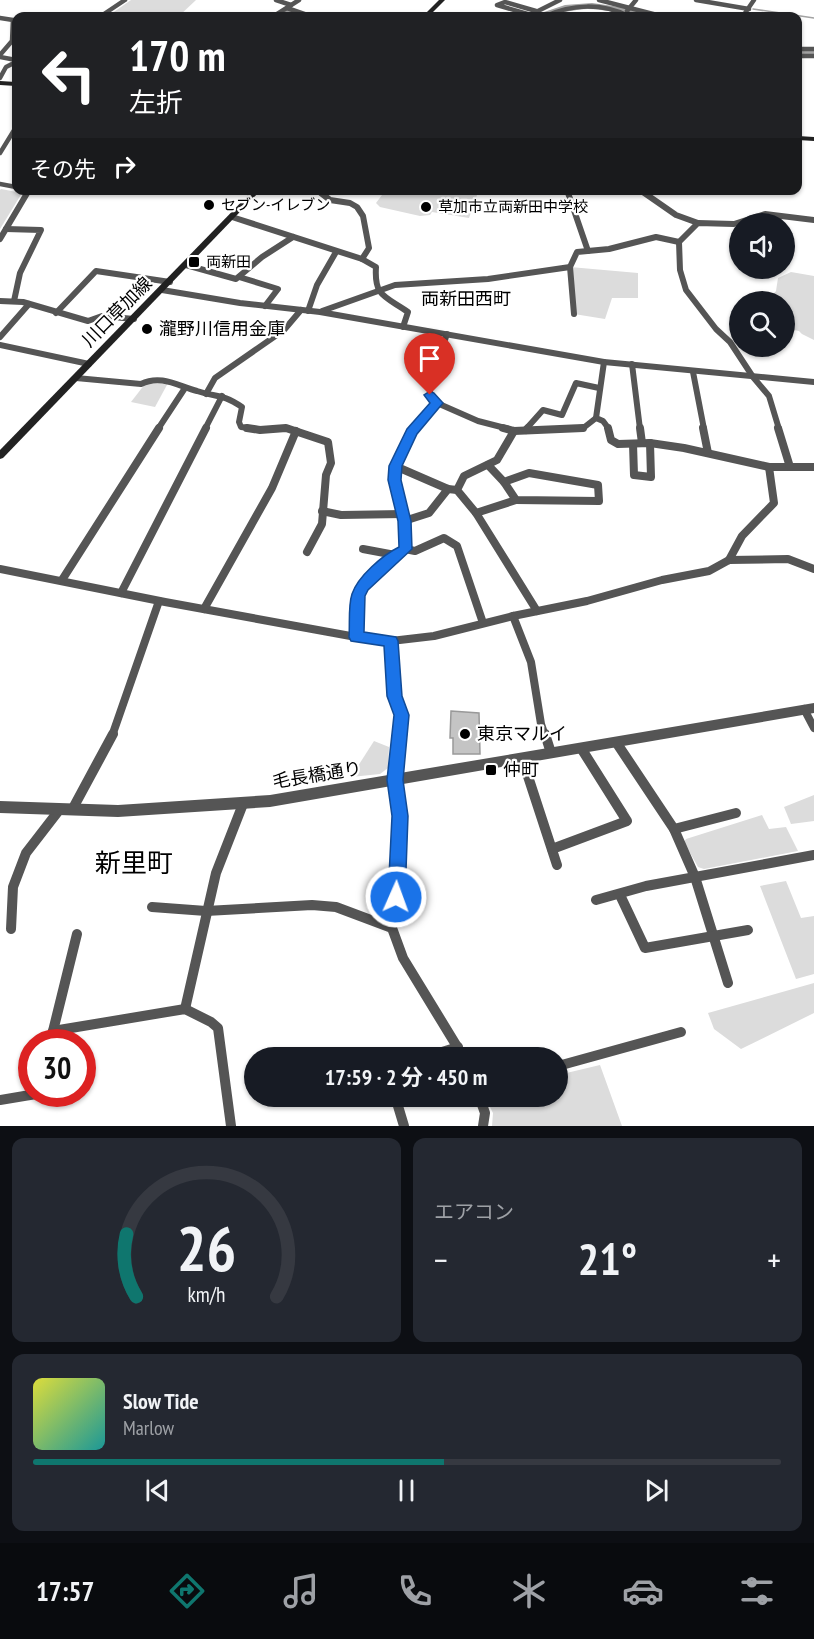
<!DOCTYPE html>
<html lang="ja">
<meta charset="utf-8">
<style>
body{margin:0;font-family:"PT Sans Narrow","Noto Sans JP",sans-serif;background:#242831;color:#f1f3f6;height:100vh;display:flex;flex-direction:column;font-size:22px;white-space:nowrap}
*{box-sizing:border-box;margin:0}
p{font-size:20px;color:#9ea1a6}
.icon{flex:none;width:33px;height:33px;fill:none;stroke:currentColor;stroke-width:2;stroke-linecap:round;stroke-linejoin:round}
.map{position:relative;height:1126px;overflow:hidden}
.side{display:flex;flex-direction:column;gap:12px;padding:12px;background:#0d0f14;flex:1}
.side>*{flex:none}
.hud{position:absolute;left:12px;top:12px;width:790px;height:183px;border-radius:12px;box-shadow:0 2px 4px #0004;background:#202124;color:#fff;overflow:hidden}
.buttons{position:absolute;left:729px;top:213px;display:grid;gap:12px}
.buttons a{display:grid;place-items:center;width:66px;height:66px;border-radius:50%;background:#171b24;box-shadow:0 2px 4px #0004;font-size:30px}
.speed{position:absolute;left:18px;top:1029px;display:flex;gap:12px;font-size:30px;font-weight:700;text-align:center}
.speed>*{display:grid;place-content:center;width:78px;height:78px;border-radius:50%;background:#171b24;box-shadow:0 2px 4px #0004;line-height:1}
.speed .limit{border:9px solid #d22;background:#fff;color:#111}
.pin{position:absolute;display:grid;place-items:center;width:51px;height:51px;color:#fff;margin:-62px -26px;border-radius:50% 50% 50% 0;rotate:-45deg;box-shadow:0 0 6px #0007}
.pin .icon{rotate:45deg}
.me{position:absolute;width:66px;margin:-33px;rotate:2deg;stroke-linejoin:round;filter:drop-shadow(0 0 4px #0008)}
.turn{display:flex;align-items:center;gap:21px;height:126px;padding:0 18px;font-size:27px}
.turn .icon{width:78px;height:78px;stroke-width:2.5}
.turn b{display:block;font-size:42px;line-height:51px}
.then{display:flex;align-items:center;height:57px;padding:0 18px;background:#0003;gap:12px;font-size:22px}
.big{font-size:45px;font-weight:700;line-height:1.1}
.side .widget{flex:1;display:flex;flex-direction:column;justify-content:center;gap:9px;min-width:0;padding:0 21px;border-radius:12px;background:#242831}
.side .dial{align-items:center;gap:0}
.dial svg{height:156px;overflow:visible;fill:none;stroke:#363941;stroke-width:7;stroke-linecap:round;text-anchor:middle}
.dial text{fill:#f1f3f6;stroke:none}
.song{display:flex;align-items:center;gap:18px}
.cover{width:72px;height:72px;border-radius:9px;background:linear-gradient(135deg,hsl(60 70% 55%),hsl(180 70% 35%))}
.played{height:6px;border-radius:3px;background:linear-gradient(90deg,#0f766e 55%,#363941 55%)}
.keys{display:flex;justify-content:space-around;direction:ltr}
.heat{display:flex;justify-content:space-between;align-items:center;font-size:33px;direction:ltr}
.side .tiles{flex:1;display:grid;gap:12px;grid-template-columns:1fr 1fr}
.widget:last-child{grid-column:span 2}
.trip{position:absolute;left:244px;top:1047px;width:324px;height:60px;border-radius:30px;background:#171b24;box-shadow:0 2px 4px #0004;font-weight:700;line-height:60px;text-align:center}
.tab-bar{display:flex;height:96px;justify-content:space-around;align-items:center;background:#090b0e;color:#9ea1a6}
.tab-bar .icon{width:42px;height:42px}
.tab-bar .current{color:#0f766e}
.tab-bar b{font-size:27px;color:#f1f3f6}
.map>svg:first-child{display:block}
.green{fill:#dcdcdc}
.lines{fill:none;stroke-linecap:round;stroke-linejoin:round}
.stream{stroke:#a3a3a3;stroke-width:1.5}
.river{fill:#a3a3a3;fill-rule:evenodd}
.building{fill:#c4c4c4;stroke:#999;stroke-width:1.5}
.minor-far3{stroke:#555;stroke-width:4.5}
.minor-far2{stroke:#555;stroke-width:6}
.minor-far1{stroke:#555;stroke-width:8}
.minor{stroke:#555;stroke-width:10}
.tertiary{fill:#555;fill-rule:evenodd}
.secondary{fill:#222;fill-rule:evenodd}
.route{fill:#1a73e8;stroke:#114b97;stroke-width:1.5}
.poi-dot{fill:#000;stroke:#fff;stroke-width:2}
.labels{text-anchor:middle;stroke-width:4.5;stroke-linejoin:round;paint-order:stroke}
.far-poi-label{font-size:15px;fill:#000;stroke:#fff;text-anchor:start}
.far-quarter-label{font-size:18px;fill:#000;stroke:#fff}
.street-label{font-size:18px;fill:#000;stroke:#fff}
.poi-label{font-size:18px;fill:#000;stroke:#fff;text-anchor:start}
.near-quarter-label{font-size:26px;fill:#000;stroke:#fff}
</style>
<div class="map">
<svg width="814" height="1126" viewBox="0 0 814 1126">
<rect width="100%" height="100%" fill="#fff"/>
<g class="green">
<path d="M131 0H196L179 16H108Z"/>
<path d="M1 189 22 193 0 229V190Z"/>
<path d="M385 191V190L489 191 485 195H477L469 218 432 212 430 215 420 216 380 207 376 203Z"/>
<path d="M570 267 638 273V298H612L605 319 574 314Z"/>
<path d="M791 272 814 276V340L802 334 799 331 785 328 784 302 768 301 776 291 778 278Z"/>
<path d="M168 383 155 407 131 402 145 384Z"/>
<path d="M374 741 389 747 388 768 380 774 351 777Z"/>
<path d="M814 795V821L791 824 784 807Z"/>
<path d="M762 815 769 829 786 827 798 851 704 869 698 867 684 842 686 839Z"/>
<path d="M786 881 801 918 814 916V974L796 979 760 886Z"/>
<path d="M814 983V1013L741 1049 714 1029 708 1013Z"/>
<path d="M600 1065 622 1126H492L493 1113 485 1097 558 1096V1075Z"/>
</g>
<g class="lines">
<path class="stream" d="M753 9 814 18"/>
<g class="river">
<path d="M592 3 634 9 654 16C632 18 610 9 588 9 569 9 550 18 532 16L565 5Z"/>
<path d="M289 8 304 16H292L285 13V9Z"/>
<rect x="798" y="49" width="16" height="6"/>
</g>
</g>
<path class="building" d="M451 711 479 713 480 754H453V738H450Z"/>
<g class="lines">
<g class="minor-far3">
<path d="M276 0 291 5"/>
<path d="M599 0 661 16"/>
<path d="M696 0 749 9"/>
<path d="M287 8 310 16"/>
<path d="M627 11 636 0"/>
<path d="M532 14 560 0"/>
<path d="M531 15 497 5 505 2 536 11"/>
<path d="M101 16 125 0"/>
<path d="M274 16 299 0"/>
<path d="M546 16C571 4 603 3 628 16"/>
<path d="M743 16 754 0"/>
<path d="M0 18 13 20 12 41 0 55"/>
<path d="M798 49H814"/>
<path d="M798 56H814"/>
<path d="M0 57 16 60"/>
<path d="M0 78 6 67 16 62"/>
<path d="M0 153 16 127"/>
<path d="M0 184 16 187"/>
</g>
<g class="minor-far2">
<path d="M317 190 330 200 350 203 357 207 363 216 369 248 362 259"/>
<path d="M567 190 588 251"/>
<path d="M640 190 676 215 698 223"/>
<path d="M232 217 362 259 376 267C374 297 385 296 408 312L403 327"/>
<path d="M6 229 41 230 20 273 14 301"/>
<path d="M0 239 29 190"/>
<path d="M186 265 236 279 262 257 293 237"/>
<path d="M570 267 574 314"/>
<path d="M239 277 278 289 265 306"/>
<path d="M162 290 240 303 320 312 604 362 814 382"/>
<path d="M0 301 23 302 88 321 102 316 134 319"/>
<path d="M308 311 317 285 336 252"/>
<path d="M322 311 395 285 488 279 570 267 577 252 609 249 656 237 679 242"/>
<path d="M56 313 96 271 170 282"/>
<path d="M0 337 29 304"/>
<path d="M0 345 89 364"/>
<path d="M604 362 596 418 603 421 609 429"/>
<path d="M632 364 640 429"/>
<path d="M693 372 704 429"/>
<path d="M76 378 141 384C161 374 178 386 197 391 218 398 221 393 242 407L239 422 241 427 257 429"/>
<path d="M206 394 215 378 284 330 301 310"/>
<path d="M437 403 430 395V382L447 334"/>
<path d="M158 429 185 388"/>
<path d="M205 429 222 396"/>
<path d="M267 429H290"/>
<path d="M413 429 437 403 478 421 509 429"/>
<path d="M526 429 543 410 562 415 576 383 599 388"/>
<path d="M565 429H582L596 418"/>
<path d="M779 429 769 396 753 377 730 342 716 329 686 290 680 270 679 242 698 223 734 224 765 214 814 220"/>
</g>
<g class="minor-far1">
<path d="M247 428 260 430 286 428 328 442 331 463 326 475 322 524 307 552"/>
<path d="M503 428 514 431 583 428"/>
<path d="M608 428 611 440 618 444 650 443 684 448 769 467H814"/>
<path d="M640 428 642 443"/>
<path d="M703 428 708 453"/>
<path d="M778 428 790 467"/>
<path d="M526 430 528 428"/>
<path d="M514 431 497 460 464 476 457 490 476 513 537 611"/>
<path d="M633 444 634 475 651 477 650 443"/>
<path d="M488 465 504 482"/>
<path d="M395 466 448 489 457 490"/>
<path d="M529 473 598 485 599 501 516 500 504 482Z"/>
<path d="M322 511 341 515 403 514"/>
<path d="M476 513 516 500"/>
<path d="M404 521 429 513 448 489"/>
<path d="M363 549 395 555 405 549 415 551 444 538 457 546 483 623"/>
<path d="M405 549 404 521 395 480V466L415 428"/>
<path d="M729 560 742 536 774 503 769 467"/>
<path d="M0 569 165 602 356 637 391 641 434 636 513 616 587 601 662 580 709 571 729 560 788 559 814 569"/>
<path d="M62 580 159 428"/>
<path d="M121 593 206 428"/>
<path d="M204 609 272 488 296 431"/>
<path d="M513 616 531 662 541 724 545 736"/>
<path d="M356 637 358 596 362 587 395 555"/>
<path d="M391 641 395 696 402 715 400 736"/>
<path d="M804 709 814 728"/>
<path d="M112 736 159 601"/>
</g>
<g class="minor">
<path d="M400 734 395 780 400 816 392 928 403 958 464 1058"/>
<path d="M545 734 551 753"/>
<path d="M616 742 674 829 695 877 728 983"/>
<path d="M522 758 557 865"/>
<path d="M72 810 113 734"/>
<path d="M674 829 736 813"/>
<path d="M552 849 627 821 581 748"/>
<path d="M620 895 645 948 748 930"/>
<path d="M596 900 646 886 814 855"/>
<path d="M152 907 206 911 312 905 336 907 392 928"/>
<path d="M11 929 13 887 26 853 60 809"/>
<path d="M185 1009 216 873 243 804"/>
<path d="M53 1031 77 934"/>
<path d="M50 1042 53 1031 185 1009 211 1022 218 1028 231 1126"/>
<path d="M423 1058 458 1047"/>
<path d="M558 1066 681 1032"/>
<path d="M395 1096 404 1126"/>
<path d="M479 1096 485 1113 483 1126"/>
<path d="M0 1100 36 1094"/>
</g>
<path class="tertiary" d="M814 703V713L270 807 118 817 0 813V801L118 805 270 795Z"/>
<g class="secondary">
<path d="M439 0H445L429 16H423Z"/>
<path d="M0 81 16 82V86L0 85Z"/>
<path d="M798 136 814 137V141L798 140Z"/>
<path d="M253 190H261L3 458 0 459V450Z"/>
</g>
</g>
<path class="route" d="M430 391 434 393 443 403 417 434 402 466 401 480 411 521 412 549 368 590 365 596 364 632 396 637 398 641 402 696 409 715 403 780 408 816 405 897 403 903 396 905 390 903 388 897 392 816 387 780 394 715 387 696 384 646 351 641 349 637C350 624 348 606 352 594 358 576 383 555 399 547L398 521 388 480 389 466 407 429 430 403 424 395Z"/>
<g class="poi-dot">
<circle cx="209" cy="205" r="6"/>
<circle cx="426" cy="207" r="6"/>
<rect x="188" y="256" width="12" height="12" rx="3"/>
<circle cx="147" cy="329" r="6"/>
<circle cx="465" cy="734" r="6"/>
<rect x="485" y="764" width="12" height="12" rx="3"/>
</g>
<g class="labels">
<g class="far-poi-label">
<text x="221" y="210">セブン-イレブン</text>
<text x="438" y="212">草加市立両新田中学校</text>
<text x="206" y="267">両新田</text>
</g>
<g class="far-quarter-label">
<text x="466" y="305">両新田西町</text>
</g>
<g class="street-label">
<text transform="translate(117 312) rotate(-45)" y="6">川口草加線</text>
<text transform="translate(317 775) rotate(-9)" y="6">毛長橋通り</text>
</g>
<g class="poi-label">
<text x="159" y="335">瀧野川信用金庫</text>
<text x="477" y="740">東京マルイ</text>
<text x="503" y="776">仲町</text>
</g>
<g class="near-quarter-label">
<text x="134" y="872">新里町</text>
</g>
</g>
</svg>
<div class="buttons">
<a><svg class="icon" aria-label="sound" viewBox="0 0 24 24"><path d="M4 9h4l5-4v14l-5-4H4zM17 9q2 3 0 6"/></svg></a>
<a><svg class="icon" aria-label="search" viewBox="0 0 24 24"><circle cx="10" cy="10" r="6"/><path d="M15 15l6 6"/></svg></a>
</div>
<div class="speed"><div class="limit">30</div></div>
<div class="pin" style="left:430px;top:395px;background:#d93025"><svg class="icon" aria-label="arrive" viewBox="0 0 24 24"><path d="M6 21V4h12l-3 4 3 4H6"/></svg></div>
<svg class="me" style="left:396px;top:897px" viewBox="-20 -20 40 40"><circle r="17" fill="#1a73e8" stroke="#fff" stroke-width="3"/><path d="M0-11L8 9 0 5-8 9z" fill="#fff"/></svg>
<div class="trip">17:59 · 2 分 · 450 m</div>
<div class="hud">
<div class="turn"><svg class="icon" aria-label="left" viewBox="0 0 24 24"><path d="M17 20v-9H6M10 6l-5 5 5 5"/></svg><div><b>170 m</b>左折</div></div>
<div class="then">その先<svg class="icon" aria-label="right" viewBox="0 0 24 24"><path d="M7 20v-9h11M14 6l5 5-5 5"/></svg></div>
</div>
</div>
<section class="side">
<div class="tiles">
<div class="widget dial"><svg viewBox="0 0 100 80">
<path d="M14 69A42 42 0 1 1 86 69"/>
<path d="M14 69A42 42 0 0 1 9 37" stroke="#0f766e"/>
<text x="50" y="56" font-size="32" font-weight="700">26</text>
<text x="50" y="72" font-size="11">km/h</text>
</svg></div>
<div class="widget"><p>エアコン</p>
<div class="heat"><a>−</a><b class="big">21°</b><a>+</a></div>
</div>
<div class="widget">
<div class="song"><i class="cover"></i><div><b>Slow Tide</b><p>Marlow</p></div></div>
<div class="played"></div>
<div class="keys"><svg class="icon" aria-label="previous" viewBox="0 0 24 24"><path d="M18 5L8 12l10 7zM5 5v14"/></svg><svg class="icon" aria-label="pause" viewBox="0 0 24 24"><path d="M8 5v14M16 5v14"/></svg><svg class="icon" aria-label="next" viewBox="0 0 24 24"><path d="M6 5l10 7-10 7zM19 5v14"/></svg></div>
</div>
</div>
</section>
<nav class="tab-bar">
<b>17:57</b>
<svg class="icon current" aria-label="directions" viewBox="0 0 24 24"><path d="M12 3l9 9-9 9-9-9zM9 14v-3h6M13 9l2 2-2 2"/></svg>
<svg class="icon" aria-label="music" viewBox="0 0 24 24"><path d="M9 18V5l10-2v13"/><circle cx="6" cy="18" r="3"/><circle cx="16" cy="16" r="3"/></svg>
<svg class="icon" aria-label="phone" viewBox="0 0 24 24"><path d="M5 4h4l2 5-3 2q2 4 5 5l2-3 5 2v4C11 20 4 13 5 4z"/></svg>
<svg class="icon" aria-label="climate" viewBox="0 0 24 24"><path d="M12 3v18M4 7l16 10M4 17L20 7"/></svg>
<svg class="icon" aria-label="car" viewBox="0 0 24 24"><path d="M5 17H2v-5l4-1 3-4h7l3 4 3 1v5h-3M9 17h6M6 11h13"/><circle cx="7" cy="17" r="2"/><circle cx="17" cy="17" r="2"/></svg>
<svg class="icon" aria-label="filters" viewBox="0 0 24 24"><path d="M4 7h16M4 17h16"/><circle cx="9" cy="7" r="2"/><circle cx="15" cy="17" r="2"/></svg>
</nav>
